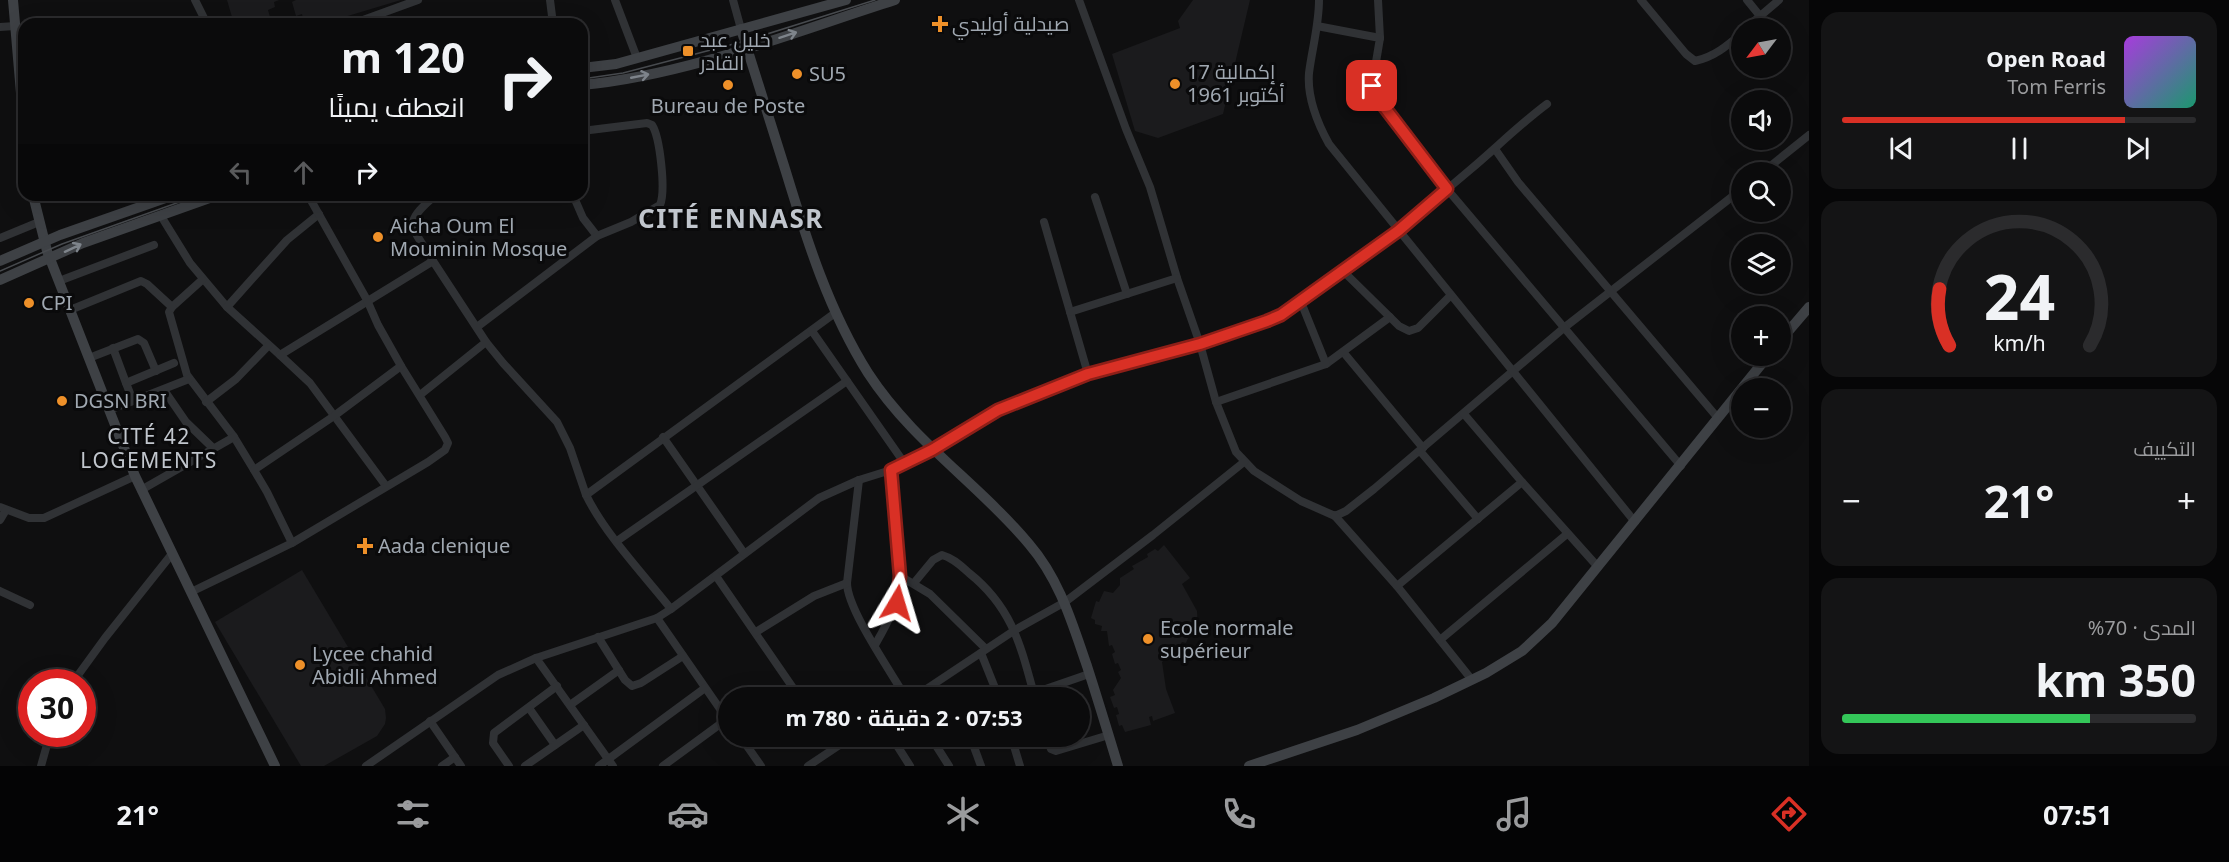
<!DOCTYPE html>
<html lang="ar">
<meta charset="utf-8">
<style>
body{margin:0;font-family:"Noto Sans",Cairo,sans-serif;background:#141415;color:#f1f3f6;direction:rtl;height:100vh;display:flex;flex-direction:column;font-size:22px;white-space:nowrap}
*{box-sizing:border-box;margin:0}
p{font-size:20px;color:#9a9b9d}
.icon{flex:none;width:33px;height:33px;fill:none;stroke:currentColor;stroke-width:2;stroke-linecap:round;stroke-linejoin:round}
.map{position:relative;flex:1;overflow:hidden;direction:ltr}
.side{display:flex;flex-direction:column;gap:12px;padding:12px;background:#060607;width:420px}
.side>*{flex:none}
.top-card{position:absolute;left:18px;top:18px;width:570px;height:183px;border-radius:18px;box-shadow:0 6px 24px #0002,0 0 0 2px #2b2b2d;direction:rtl;background:#0b0b0c;color:#f1f3f6;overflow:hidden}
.needle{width:39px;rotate:238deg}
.buttons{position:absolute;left:1731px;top:18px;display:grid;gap:12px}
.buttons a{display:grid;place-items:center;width:60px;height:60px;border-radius:50%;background:#0b0b0c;box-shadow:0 6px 24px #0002,0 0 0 2px #2b2b2d;font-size:30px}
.speed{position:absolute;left:18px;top:669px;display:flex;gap:12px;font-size:30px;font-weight:700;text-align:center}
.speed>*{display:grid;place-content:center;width:78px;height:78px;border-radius:50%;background:#0b0b0c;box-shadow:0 6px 24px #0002,0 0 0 2px #2b2b2d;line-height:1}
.speed .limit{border:9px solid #d22;background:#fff;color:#111}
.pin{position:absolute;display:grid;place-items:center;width:51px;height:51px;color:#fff;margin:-26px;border-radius:12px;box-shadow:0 3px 9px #0006}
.me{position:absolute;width:66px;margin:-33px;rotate:7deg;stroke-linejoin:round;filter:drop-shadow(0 0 4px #0008)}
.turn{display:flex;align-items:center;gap:21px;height:126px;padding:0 24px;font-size:27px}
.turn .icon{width:78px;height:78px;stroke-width:2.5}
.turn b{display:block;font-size:42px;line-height:51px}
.lanes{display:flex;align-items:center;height:57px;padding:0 24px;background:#0003;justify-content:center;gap:30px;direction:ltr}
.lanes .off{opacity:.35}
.big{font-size:45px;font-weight:700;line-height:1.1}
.side .card{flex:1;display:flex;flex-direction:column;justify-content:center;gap:9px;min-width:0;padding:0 21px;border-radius:18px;background:#141415}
.side .dial{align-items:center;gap:0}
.dial svg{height:156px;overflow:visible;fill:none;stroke:#2b2b2d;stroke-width:7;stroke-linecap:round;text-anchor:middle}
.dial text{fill:#f1f3f6;stroke:none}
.song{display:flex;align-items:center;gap:18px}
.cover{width:72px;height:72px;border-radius:9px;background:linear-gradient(135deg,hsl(280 70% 55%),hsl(160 70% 35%))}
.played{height:6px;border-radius:3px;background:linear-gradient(90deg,#d93025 80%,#2b2b2d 80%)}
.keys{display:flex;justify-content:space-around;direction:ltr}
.heat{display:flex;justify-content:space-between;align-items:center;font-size:33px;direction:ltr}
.charge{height:9px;border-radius:4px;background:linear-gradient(90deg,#34c759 70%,#2b2b2d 0)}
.trip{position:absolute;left:718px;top:687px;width:372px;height:60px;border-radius:30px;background:#0b0b0c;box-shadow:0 6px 24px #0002,0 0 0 2px #2b2b2d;font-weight:700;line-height:60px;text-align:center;direction:rtl}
.dock{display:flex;height:96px;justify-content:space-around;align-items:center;background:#040405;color:#9a9b9d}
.dock .icon{width:42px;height:42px}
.dock .on{color:#d93025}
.dock b{font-size:27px;color:#f1f3f6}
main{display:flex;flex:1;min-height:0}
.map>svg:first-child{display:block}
.built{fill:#1b1b1d}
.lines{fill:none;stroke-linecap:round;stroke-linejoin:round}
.street{stroke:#303235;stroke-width:8}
.secondary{stroke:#3e4145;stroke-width:10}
.tram{stroke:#474a4e;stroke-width:1.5}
.oneway{stroke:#7e848b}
.route-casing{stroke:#8d1f18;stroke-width:15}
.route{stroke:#d93025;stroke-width:10}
.poi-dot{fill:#ee9029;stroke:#0a0a0b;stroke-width:2}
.labels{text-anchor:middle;stroke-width:6;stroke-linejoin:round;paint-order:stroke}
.poi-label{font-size:20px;fill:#a0a8b1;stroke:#0a0a0b;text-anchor:start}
.neighbourhood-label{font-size:21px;letter-spacing:1.5px;fill:#c1c6cd;stroke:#0a0a0b}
.district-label{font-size:26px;font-weight:bold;letter-spacing:1.5px;fill:#c1c6cd;stroke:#0a0a0b}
</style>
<main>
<section class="side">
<div class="card">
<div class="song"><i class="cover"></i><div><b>Open Road</b><p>Tom Ferris</p></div></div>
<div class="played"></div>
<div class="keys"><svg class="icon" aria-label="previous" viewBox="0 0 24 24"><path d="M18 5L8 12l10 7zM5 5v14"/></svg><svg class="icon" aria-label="pause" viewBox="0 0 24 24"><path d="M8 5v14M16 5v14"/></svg><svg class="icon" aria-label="next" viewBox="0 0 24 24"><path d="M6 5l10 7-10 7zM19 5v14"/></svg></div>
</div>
<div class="card dial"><svg viewBox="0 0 100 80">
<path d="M14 69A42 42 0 1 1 86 69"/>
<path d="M14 69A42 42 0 0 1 9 40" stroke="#d93025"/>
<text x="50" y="56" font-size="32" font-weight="700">24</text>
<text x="50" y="72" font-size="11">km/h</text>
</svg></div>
<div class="card"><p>التكييف</p>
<div class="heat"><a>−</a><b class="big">21°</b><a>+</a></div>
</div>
<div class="card"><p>المدى · 70%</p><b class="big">350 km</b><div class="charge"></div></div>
</section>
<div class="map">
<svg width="1809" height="766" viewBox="0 0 1809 766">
<rect width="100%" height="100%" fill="#0f0f10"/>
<g class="built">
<path d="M227 0H279L274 2 275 7 268 10 272 24H234Z"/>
<path d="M296 0H401L321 24H304L302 14 296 16 292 2Z"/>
<path d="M1193 0H1250L1223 114 1158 138 1135 131 1112 54 1180 28 1178 21Z"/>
<path d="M1164 545 1190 578 1182 584 1197 611 1198 630 1191 631 1186 643 1182 642 1174 653 1172 652 1162 662 1166 689 1175 713 1153 721 1152 716 1149 717 1151 725 1125 732 1122 725 1119 726 1116 715 1119 714 1117 707 1114 708 1110 697 1115 695 1113 690 1121 678 1118 672 1121 670 1118 663 1115 664 1112 654 1115 652 1112 645 1109 646 1107 631H1101L1102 626 1095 624V620L1091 618 1096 601 1099 602 1104 591 1113 593 1120 585V578L1134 569 1132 566 1148 557 1147 554 1155 549 1158 551Z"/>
<path d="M302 570 385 709 386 718 385 724 377 736 324 766H301L215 622Z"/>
</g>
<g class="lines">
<g class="street">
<path d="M195 0 207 24"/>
<path d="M550 0 553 24"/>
<path d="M615 0 637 58"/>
<path d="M733 0 741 29"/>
<path d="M1079 0 1126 129 1150 187 1177 278 1200 344 1216 402 1236 452 1254 471 1301 501 1335 516 1346 511 1374 489 1565 327 1742 189"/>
<path d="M1319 0C1319 25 1312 49 1309 73 1307 97 1318 124 1329 144L1635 522"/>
<path d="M1378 0 1380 38"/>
<path d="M1641 0 1686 54 1695 61C1714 57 1727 46 1742 33"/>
<path d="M1747 0 1760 16"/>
<path d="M352 24 418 0"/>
<path d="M1317 26 1380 38 1372 86 1379 100 1447 189 1681 466"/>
<path d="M0 27 15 26"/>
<path d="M1746 28 1779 0"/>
<path d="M1495 149 1518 182 1717 417"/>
<path d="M1763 172 1809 135"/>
<path d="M573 195 583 218 597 236"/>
<path d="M1095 197 1127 294"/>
<path d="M161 216 190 263 227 307"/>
<path d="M1044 222 1088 374"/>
<path d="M0 238 39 222"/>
<path d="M433 261C412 225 400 225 436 195"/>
<path d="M1343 271 1399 326 1409 331 1418 328 1451 295"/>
<path d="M202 280 172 307 169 312 187 375 234 437 254 470"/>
<path d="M59 281 154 245"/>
<path d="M70 310 141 281 147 284 172 307"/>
<path d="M1070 312 1177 278"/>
<path d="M835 313 586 495C605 534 644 575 671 609L819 498 859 480 891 470 932 450 998 410 1088 374 1200 344 1267 321 1281 315C1348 271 1410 221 1471 169 1496 148 1520 124 1547 104"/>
<path d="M477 327 597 236 631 222 660 205C666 191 660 137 652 125L647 123 582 131"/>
<path d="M812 331 905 464"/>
<path d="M486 342 503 363 557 422 570 448 586 495"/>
<path d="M113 348 126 383"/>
<path d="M1344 353 1423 448"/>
<path d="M280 355 227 307 287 240 319 214"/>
<path d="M89 358 138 339 144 343 156 371"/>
<path d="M1326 364 1390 317"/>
<path d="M164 390 186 422 214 449"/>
<path d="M133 401 189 379"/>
<path d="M206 402 236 379 268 346"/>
<path d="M1216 402 1326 364 1301 302"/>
<path d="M109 410 133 401 126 383 174 363"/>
<path d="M663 437 744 553"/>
<path d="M1420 451 1478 519"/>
<path d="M859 480 847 583C847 609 891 672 906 698"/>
<path d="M1522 482 1598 567"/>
<path d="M386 486 310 383 280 355 433 261 486 342 420 395"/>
<path d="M141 490 234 437"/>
<path d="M0 507 29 518H44L135 476"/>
<path d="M1335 516 1397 586 1472 680"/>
<path d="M0 520 6 510"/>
<path d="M617 541 847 381"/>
<path d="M292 543 428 462 445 450 448 443 445 437 401 366"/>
<path d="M716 576 800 698"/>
<path d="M900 576 930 594 986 649"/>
<path d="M914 583 933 560 942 555C953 558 961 566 969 573 1013 608 1021 647 1035 698"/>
<path d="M1397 586 1522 482 1464 414"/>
<path d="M0 591 30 605"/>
<path d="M191 592 292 543 267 492 254 470 334 416 401 366 378 325 367 300 308 195"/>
<path d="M657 618 727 719 663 766"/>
<path d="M756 632 814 596 847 583"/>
<path d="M598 637 625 680 632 686 641 683 683 656"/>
<path d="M1440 640 1567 534"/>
<path d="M875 645C888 622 899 603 900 576L891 470"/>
<path d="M981 653 999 698"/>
<path d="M536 658 613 766"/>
<path d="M73 682 105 638 171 555"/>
<path d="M1034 693 1089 674"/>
<path d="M913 698 1015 630 1065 602 1153 535 1244 462"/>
<path d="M570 705 619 670"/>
<path d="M529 708 555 745"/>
<path d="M430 721 461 766"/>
<path d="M740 736 761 766"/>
<path d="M891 736 910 766"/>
<path d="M930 736 949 766"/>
<path d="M970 736 981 766"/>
<path d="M1011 736 1020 766"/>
<path d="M1046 736 1051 749 1056 751 1109 735"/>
<path d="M41 766 50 734"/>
<path d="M366 766 498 675 536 658 657 618 671 609"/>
<path d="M442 766 455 757"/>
<path d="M509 766 493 743 494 733 557 686"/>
<path d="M525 766 584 725"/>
<path d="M599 766 705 688"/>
<path d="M808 766 853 736"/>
</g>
<g class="secondary">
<path d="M13 0 24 128"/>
<path d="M741 29C756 77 771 124 786 172 807 241 829 311 868 373 913 442 978 483 1029 544 1060 580 1072 623 1087 666 1098 700 1108 733 1118 766"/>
<path d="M582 68 616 64 846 0"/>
<path d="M582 85C688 75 794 32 895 0"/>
<path d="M33 195 47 251 135 476 275 766"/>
<path d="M0 261 60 235 174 195"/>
<path d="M0 280 83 243 218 195"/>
<path d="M1780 341 1809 307"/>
<path d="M1249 766 1357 730 1434 698 1486 673 1522 651 1552 623 1768 356"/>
</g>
<g class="tram">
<path d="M582 79 623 73 745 41 875 0"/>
<path d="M0 271 62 244 199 195"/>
</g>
</g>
<defs><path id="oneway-shaft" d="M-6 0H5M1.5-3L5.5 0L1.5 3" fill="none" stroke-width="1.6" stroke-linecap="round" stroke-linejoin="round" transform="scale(1.5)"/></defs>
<g class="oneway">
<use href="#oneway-shaft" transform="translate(788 35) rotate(-18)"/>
<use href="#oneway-shaft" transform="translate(640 76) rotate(-11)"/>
<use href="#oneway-shaft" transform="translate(73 248) rotate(-25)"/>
</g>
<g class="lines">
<g class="route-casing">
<path id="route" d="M897 603 900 576 891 470 932 450 998 410 1088 374 1200 344 1267 321 1281 315 1398 231 1447 189 1379 100 1372 86"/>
</g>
<use href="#route" class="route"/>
</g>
<g class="poi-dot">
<path d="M937 15h6v6h6v6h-6v6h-6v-6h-6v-6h6z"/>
<rect x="682" y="45" width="12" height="12" rx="3"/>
<circle cx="797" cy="74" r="6"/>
<circle cx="1175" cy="84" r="6"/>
<circle cx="728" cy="85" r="6"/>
<circle cx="378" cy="237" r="6"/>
<circle cx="29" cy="303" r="6"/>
<circle cx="62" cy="401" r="6"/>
<path d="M362 537h6v6h6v6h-6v6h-6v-6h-6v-6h6z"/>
<circle cx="1148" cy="639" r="6"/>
<circle cx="300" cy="665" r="6"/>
</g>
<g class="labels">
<g class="poi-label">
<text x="952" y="31">صيدلية أوليدي</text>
<text x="700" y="47">خليل عبد<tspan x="700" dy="23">القادر</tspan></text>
<text x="1187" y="79">إكمالية 17<tspan x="1187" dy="23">أكتوبر 1961</tspan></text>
<text x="809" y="81">SU5</text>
<text x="728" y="113" text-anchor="middle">Bureau de Poste</text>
<text x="390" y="233">Aicha Oum El<tspan x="390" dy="23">Mouminin Mosque</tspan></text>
<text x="41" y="310">CPI</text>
<text x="74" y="408">DGSN BRI</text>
<text x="378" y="553">Aada clenique</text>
<text x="1160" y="635">Ecole normale<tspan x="1160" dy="23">supérieur</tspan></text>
<text x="312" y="661">Lycee chahid<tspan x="312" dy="23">Abidli Ahmed</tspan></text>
</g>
<g class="neighbourhood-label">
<text x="149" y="444">CITÉ 42<tspan x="149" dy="24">LOGEMENTS</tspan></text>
</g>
<g class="district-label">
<text x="731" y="228">CITÉ ENNASR</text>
</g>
</g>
</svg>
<div class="buttons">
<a><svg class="needle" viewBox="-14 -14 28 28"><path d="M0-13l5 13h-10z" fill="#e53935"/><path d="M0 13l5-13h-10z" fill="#9a9b9d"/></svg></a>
<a><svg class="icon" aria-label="sound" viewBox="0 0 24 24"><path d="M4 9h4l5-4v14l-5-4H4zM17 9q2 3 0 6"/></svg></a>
<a><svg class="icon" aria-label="search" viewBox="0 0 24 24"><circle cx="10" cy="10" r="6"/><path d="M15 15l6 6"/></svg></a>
<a><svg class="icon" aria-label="layers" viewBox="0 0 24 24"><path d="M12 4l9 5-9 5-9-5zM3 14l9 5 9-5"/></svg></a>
<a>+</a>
<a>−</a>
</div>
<div class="speed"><div class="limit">30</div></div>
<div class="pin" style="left:1372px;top:86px;background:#d93025"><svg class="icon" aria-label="arrive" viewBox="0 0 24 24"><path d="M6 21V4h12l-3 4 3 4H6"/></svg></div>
<svg class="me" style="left:897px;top:603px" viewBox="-20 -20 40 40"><path d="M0-17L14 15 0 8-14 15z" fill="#d93025" stroke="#fff" stroke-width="4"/></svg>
<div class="trip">07:53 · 2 دقيقة · 780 m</div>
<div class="top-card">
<div class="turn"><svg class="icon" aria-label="right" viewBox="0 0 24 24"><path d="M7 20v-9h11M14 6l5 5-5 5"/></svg><div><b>120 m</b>انعطف يمينًا</div></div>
<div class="lanes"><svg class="icon off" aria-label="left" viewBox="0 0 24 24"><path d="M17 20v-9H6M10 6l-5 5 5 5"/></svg><svg class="icon off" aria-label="ahead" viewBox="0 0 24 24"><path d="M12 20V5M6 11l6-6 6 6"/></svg><svg class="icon" aria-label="right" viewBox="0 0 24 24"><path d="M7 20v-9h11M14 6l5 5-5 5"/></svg></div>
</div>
</div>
</main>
<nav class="dock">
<b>07:51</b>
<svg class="icon on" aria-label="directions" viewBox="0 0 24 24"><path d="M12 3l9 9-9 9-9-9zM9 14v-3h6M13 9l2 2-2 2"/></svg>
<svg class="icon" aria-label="music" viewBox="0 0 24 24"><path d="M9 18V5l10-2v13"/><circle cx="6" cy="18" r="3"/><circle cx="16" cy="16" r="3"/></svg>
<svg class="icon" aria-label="phone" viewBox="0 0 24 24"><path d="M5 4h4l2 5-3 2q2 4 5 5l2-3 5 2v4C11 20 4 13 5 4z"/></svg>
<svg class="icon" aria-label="climate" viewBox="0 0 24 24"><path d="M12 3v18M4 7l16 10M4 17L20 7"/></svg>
<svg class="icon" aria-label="car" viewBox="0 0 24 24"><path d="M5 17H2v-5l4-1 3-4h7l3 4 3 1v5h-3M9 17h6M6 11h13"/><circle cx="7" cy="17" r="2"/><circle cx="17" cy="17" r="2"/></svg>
<svg class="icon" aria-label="filters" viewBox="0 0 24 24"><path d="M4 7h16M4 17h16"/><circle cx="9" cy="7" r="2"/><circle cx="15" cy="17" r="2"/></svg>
<b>21°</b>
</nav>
